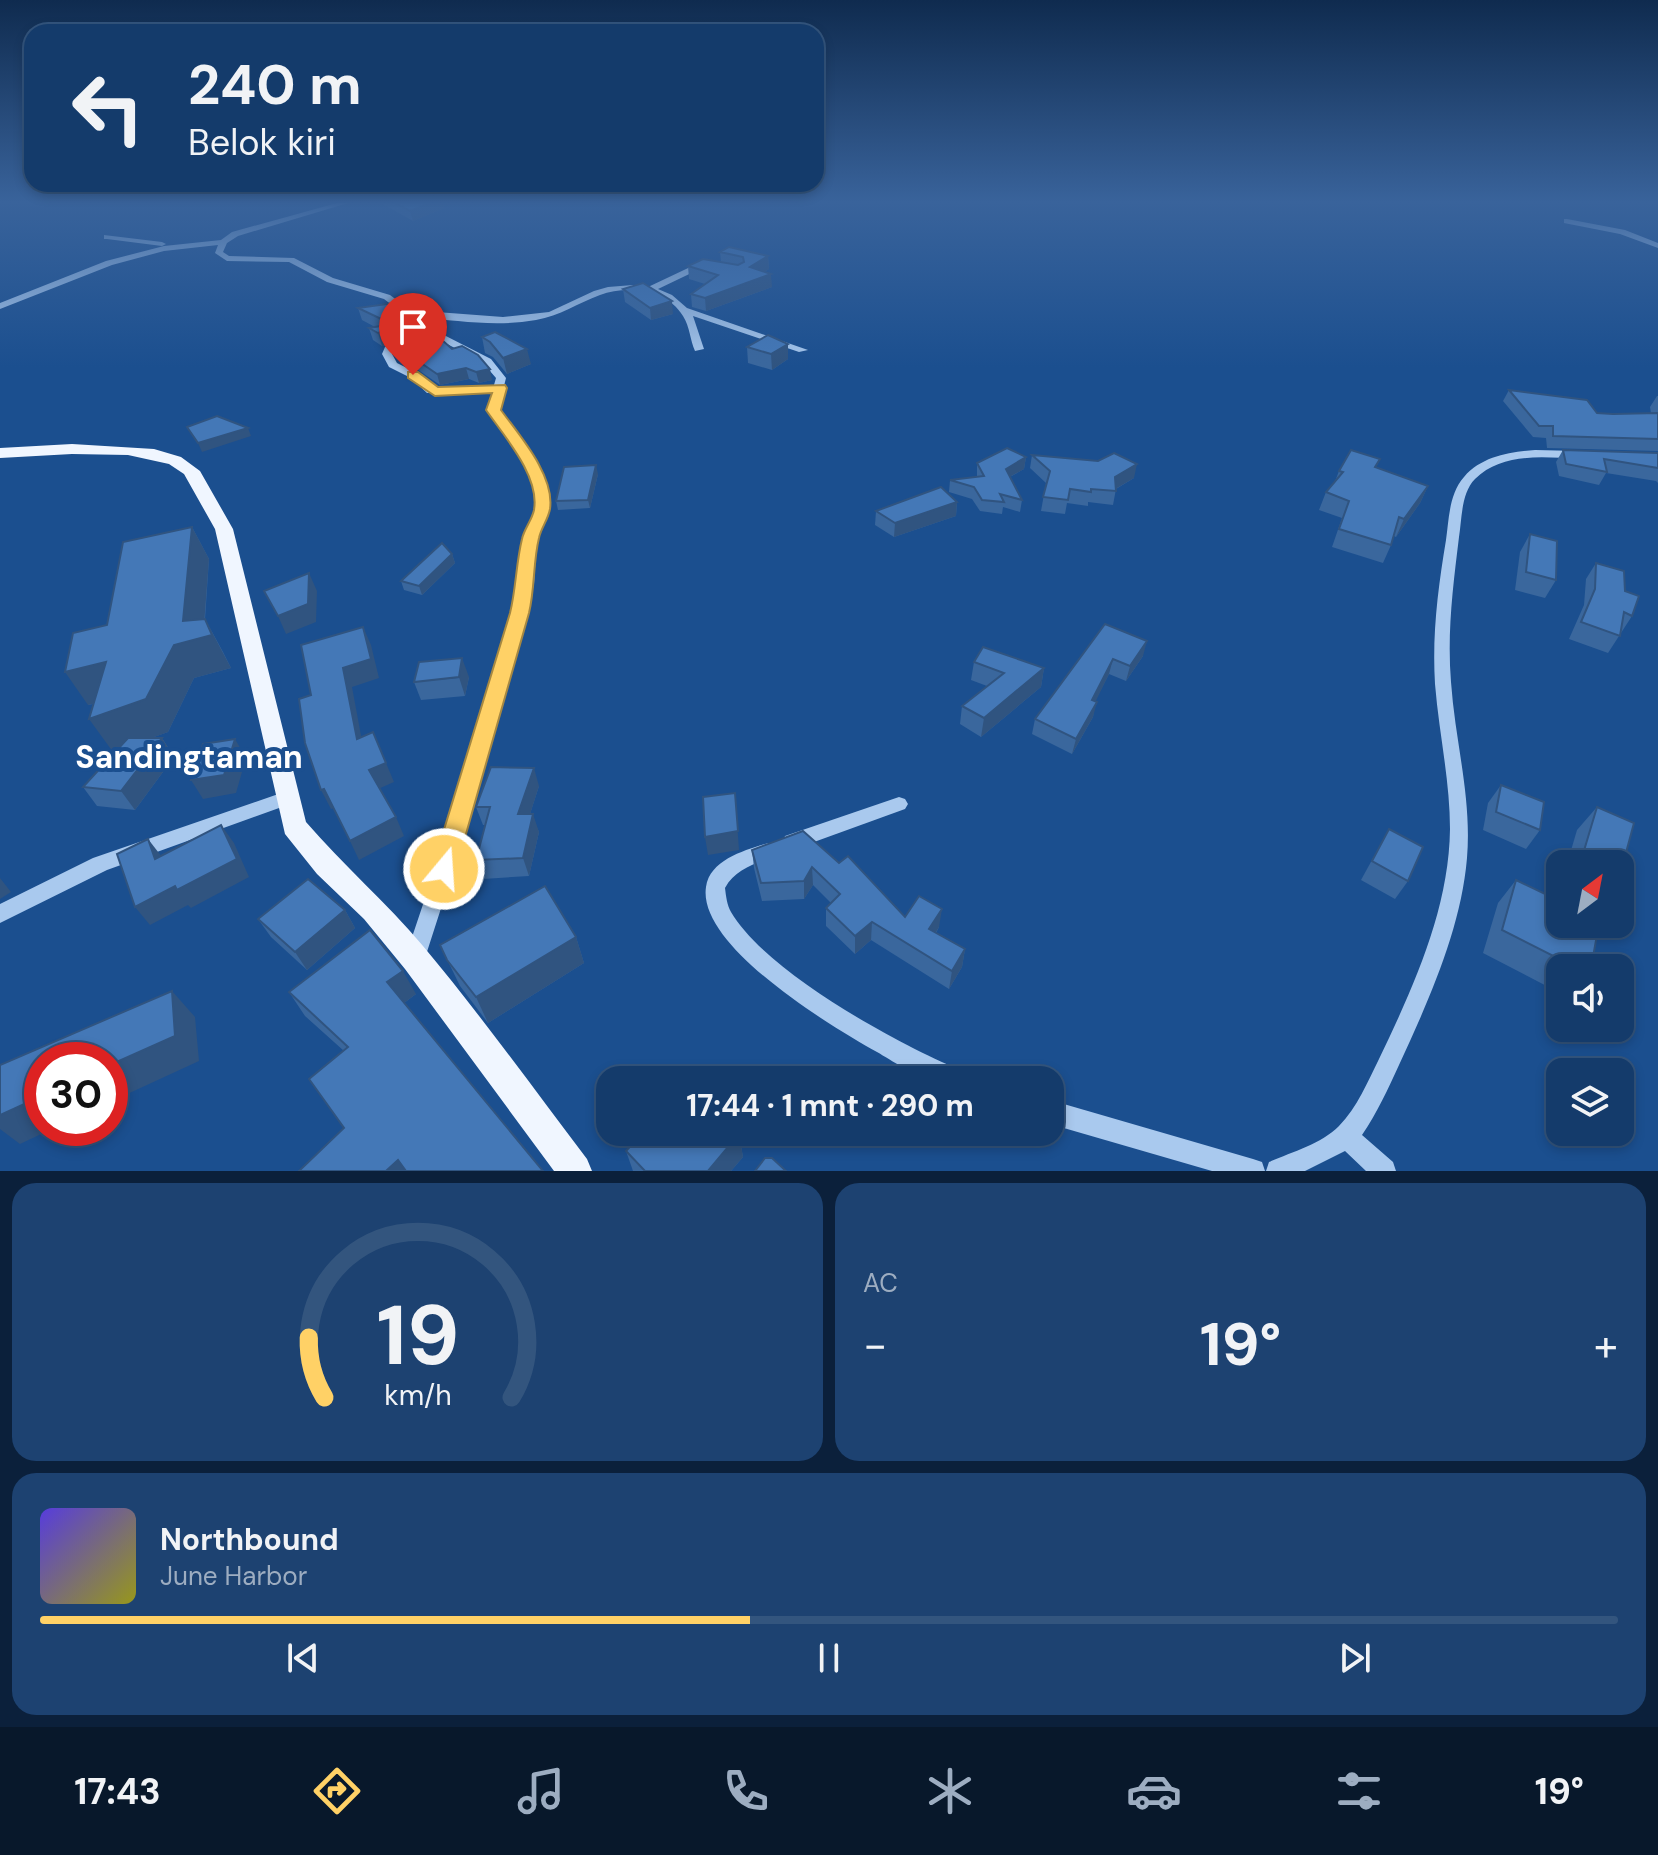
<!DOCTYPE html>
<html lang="id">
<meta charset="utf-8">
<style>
body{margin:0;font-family:"DM Sans",sans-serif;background:#1d4271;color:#f1f3f6;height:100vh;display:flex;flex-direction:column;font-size:30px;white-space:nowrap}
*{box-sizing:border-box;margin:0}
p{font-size:26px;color:#9dadc1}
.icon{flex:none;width:44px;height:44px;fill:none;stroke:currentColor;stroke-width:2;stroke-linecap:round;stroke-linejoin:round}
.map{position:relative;height:1171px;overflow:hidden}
.details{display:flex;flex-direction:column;gap:12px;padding:12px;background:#0b203b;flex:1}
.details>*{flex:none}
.top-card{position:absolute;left:24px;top:24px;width:800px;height:168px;border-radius:24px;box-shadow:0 4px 12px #0003,0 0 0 2px #33557e;background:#143b6b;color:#f1f3f6;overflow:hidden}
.needle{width:52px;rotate:32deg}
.controls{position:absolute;left:1546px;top:850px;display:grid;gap:16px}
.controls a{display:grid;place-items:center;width:88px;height:88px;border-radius:16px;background:#143b6b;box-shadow:0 4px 12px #0003,0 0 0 2px #33557e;font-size:40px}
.speed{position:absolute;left:24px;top:1042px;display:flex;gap:16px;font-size:40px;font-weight:700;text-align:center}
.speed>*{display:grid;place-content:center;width:104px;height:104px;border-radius:50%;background:#143b6b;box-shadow:0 4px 12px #0003,0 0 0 2px #33557e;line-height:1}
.speed .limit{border:12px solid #d22;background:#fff;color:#111}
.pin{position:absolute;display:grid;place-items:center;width:68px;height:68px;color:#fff;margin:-82px -34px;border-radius:50% 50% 50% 0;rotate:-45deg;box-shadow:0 0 8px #0007}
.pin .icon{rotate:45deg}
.me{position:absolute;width:88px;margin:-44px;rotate:18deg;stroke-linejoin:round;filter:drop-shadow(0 0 6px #0008)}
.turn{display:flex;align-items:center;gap:28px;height:168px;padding:0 32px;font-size:36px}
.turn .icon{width:104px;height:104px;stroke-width:2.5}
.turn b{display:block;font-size:56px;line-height:68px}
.big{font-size:60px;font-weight:700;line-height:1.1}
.details .widget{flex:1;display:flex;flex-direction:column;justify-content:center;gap:12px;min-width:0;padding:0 28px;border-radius:24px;background:#1d4271}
.details .dial{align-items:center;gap:0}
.dial svg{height:208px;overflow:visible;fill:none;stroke:#33557e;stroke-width:7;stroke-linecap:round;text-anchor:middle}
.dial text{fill:#f1f3f6;stroke:none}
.song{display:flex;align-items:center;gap:24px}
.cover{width:96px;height:96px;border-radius:12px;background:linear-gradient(135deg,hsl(250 70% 55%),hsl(60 70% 35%))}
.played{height:8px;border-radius:4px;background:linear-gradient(90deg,#ffd166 45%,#33557e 45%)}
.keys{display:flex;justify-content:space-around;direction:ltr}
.heat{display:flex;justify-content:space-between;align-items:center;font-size:44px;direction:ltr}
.details .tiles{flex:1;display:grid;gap:12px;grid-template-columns:1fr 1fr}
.widget:last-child{grid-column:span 2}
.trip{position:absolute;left:596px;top:1066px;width:468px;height:80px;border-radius:24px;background:#143b6b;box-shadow:0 4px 12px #0003,0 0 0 2px #33557e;font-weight:700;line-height:80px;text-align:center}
.menu{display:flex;height:128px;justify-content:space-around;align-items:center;background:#08182b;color:#9dadc1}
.menu .icon{width:56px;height:56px}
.menu .active{color:#ffd166}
.menu b{font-size:36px;color:#f1f3f6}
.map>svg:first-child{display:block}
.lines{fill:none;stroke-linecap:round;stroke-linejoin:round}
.minor{fill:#a9c9ee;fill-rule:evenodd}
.major{fill:#f0f6ff;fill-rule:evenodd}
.wall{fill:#3a679d}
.shaded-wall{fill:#305480}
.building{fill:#4478b7;stroke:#305480;stroke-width:2}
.route{fill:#ffd166;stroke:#a68842;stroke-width:2}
.labels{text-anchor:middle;stroke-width:8;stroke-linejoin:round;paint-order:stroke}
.near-quarter-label{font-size:32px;font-weight:bold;fill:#fff;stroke:#1b4f8f}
</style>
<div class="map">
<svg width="1658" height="1171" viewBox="0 0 1658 1171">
<rect width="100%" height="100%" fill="#1b4f8f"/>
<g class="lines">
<g class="minor">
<path d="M337 203H348L238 236 227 243 223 252 229 256 294 258 333 278 390 295 410 310 503 317 549 312 594 291 608 287 633 285 648 287 703 261 707 264 706 266 658 289 672 295 687 308 808 350 799 352 693 316 704 349 695 351C690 340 690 327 683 316 667 289 627 285 600 295 578 303 560 316 536 320 497 327 458 321 419 317L440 333 491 359 506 378 504 386 506 388 503 391 499 410 539 467 549 502 547 513 537 538 534 584 527 613 473 809 425 958 422 965 415 968 408 965 405 958 455 809 513 613 520 584 523 538 535 513 537 502 527 467 488 410 492 392 427 393 411 378 389 367 382 354 385 347 412 340V344L393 351 392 354 397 363 419 374 434 388 494 385 496 378 483 363 434 337 384 299 327 282 289 262 227 261 215 253 218 245 164 251 112 265 0 309V303L106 261 164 246 221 240 232 232Z"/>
<path d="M1567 219 1625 230 1658 243V248L1620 234 1564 223V219Z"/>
<path d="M104 235 162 242 166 244 162 246 107 239H104Z"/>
<path d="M1535 450 1579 451 1585 455 1579 459C1544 457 1502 452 1475 479 1461 493 1462 519 1459 537 1453 586 1447 633 1451 682 1455 741 1472 798 1467 858 1461 929 1429 1000 1399 1065 1388 1089 1377 1113 1362 1135L1393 1162 1396 1171H1366L1345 1151 1305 1171H1266L1269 1162C1292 1152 1321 1144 1339 1126 1357 1108 1368 1081 1379 1059 1413 988 1449 910 1450 829 1450 781 1439 733 1435 684 1432 635 1438 588 1446 540 1449 519 1449 494 1464 477 1482 456 1510 452 1535 450Z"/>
<path d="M287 791 293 793 296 798 293 803 107 870 0 923V904L93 858Z"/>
<path d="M899 797 905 799 908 804 905 809 792 850 785 848 783 842 785 836Z"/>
<path d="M768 843 775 845 777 851 775 857C756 863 735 869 725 888 726 896 727 905 731 912 767 973 899 1045 965 1072L968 1080C957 1080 943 1082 931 1080 916 1077 891 1060 877 1052 832 1027 697 946 706 887 710 859 746 850 768 843Z"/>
<path d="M1050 1100 1253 1159 1262 1162 1265 1171H1212L1050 1124Z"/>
</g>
<path class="major" d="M72 444 154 449 181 457 200 471 233 529 306 822C343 865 386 902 423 946 480 1014 533 1088 587 1159L592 1171H554L405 969 364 919 317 874 285 834 215 529 184 474 169 464 128 455 72 454 0 458V448Z"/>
</g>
<g class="wall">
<path d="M381 203H443L444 208 413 221Z"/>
<path d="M720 252 768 256 769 269 764 272 772 287 706 311 692 307 691 294 705 284 689 279 688 266 721 262Z"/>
<path d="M623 289 673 314 651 320 625 302Z"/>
<path d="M358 308 413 322 417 335 382 346 373 340 369 328 375 327 362 320Z"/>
<path d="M482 337 531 364 507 374 493 357 485 353Z"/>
<path d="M392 343 452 349 492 380 479 383 469 379 440 385 395 354Z"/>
<path d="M747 347 788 359 772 370 748 363Z"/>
<path d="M1509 390 1597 413 1613 414 1651 413 1650 407 1657 396H1658V451L1547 448 1546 438 1533 437 1503 401Z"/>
<path d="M1563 450 1658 453V483L1656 481 1606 473 1599 485 1559 476 1556 462Z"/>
<path d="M1032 455 1134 478 1116 489 1113 505 1088 502V506L1067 503 1065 514 1041 511 1046 483 1030 468Z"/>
<path d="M1026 457 1024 469 1010 477 1022 500 1020 512 1003 507 1002 514 980 511 972 499 949 492 950 480 977 477V463Z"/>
<path d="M1380 459 1376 467 1428 486 1420 503 1396 537 1394 536 1391 545 1383 563 1332 547 1342 518 1319 510 1326 492 1334 484 1339 471Z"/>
<path d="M598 474 590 508 558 510 556 501Z"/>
<path d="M957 502 956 516 894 537 875 525 876 511Z"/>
<path d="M192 527 209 559 205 619 223 652 231 668 194 678 168 732 151 738H162L174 757 135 810 97 806 83 787 116 751 113 752 93 704 88 705 107 625Z"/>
<path d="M1530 534 1556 580 1545 598 1515 590 1520 552Z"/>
<path d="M452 554 455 563 422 595 404 590 401 581Z"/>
<path d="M1596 563 1625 591 1632 616 1608 653 1569 639 1584 605 1586 579Z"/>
<path d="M1105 624 1143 656 1126 681 1109 674 1095 701 1093 717 1072 754 1032 734 1035 719Z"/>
<path d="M974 662 1044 668 1041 687 981 737 960 724 962 706 987 686 971 680Z"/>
<path d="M469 677 465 696 421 700 414 682Z"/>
<path d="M1501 785 1540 830 1526 849 1483 830 1488 803Z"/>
<path d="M539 786 530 814 539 832 529 876 483 879 476 860 485 825H483L476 807Z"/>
<path d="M1597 807 1620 864H1567L1577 830Z"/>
<path d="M1389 829 1408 881 1395 899 1361 880Z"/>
<path d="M752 850 839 863 905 917 939 927 936 933 965 949 962 967 949 989 871 940 855 954 826 926V908L831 903 813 885 804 899 762 901 754 868Z"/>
<path d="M1516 880 1556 899 1560 886V924L1591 968H1560V993L1483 953 1498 903Z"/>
<path d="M345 910 355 928 307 970 271 937 258 919Z"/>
<path d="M576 937 584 963 488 1023 460 986 440 945Z"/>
<path d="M289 992 416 994 404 1003 344 1128V1051L305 1016Z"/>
<path d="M739 1134 743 1157 731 1171H633L626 1151Z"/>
</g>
<g class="shaded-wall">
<path d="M430 203H443L444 208 413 221 410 211Z"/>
<path d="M768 256 769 269 751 280 750 267Z"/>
<path d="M771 274 772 287 706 311 705 298Z"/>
<path d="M672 301 673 314 651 320 650 308Z"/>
<path d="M413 322 417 335 382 346 378 333Z"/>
<path d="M788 344V359L772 370 771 354Z"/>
<path d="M527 349 531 364 507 374 503 358Z"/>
<path d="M466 368 469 379 440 385 437 374Z"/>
<path d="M490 369 492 380 479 383 476 372Z"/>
<path d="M248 428 251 436 202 452 198 443Z"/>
<path d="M1026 457 1024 469 1004 480 1006 469Z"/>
<path d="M1137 464 1134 478 1112 491 1115 477Z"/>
<path d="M596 465 598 474 590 508 588 500Z"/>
<path d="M1428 486 1420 503 1396 537 1404 519Z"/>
<path d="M957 502 956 516 894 537 895 523Z"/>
<path d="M192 527 209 559 203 638 205 619 231 668 194 678 168 732 113 752 89 719 174 645 183 621Z"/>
<path d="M452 554 455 563 422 595 419 586Z"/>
<path d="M309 573 317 591 316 622 286 634 278 616Z"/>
<path d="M363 627 371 645 379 678 352 687 365 757 357 739 343 668Z"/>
<path d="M1147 641 1143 656 1126 681 1130 666Z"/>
<path d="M462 658 469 677 465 696 459 677Z"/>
<path d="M1113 659 1109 674 1089 715 1092 700Z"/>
<path d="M106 662 128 695 88 705 65 672Z"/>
<path d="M1044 668 1041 687 981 737 984 718Z"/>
<path d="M1097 702 1093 717 1072 754 1076 739Z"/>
<path d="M162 738 174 757 135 810 121 791Z"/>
<path d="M235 739 246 758 236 793 203 799 191 780Z"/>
<path d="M381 751 394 782 378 789 369 770Z"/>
<path d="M534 768 539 786 524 833 518 814Z"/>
<path d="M324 789 334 808 331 809 321 790Z"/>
<path d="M735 793 739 850 708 855 705 837Z"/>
<path d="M533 814 539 832 529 876 523 858Z"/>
<path d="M396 817 404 836 359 860 350 841Z"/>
<path d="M221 825 234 843 249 877 191 908 188 905 150 925 135 907Z"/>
<path d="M148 839 162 857 155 859Z"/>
<path d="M812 867 813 885 804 899V881Z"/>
<path d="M0 878 11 892 0 899Z"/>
<path d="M942 909 939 927 927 947 929 929Z"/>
<path d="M345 910 355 928 307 970 295 952Z"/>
<path d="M872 922 871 940 855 954V936Z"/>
<path d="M576 937 584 963 488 1023 476 997Z"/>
<path d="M965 949 962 967 949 989 952 971Z"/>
<path d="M403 971 416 994 400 1006 387 982Z"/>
<path d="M172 991 195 1017 199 1061 110 1102V1065Z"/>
<path d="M42 1096V1128H54L20 1144 0 1129V1115Z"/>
<path d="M739 1134 743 1157 731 1171H708Z"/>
<path d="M398 1160 407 1171H386Z"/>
</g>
<g class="building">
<path d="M395 203H430L410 211Z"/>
<path d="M729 247 768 256 750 267 771 274 705 298 691 294 718 275 688 266 703 259 738 265 744 262 743 257 720 252Z"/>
<path d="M643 283 672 301 650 308 623 289Z"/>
<path d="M394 303 413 322 378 333 369 328 392 324 358 308Z"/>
<path d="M432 331 452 349 462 346 478 355 490 369 476 372 466 368 437 374 392 343Z"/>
<path d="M495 332 527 349 503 358 490 342 482 337Z"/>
<path d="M768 335 788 344 771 354 747 347Z"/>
<path d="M1509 390 1587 400 1597 413 1613 414 1658 413V439L1553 436V426H1539Z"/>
<path d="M217 416 248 428 198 443 187 427Z"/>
<path d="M1007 448 1026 457 1006 469 1022 500 1000 494 1004 502 982 500 974 487 950 480 984 476 977 463Z"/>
<path d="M1351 450 1380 459 1375 467 1428 486 1404 519 1399 517 1391 545 1339 529 1349 501 1326 492 1343 472 1339 471Z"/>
<path d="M1563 450 1658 453V468L1604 459 1607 472 1566 464Z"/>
<path d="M1114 453 1137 464 1115 477 1116 491 1091 489V492L1070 489 1068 500 1043 497 1050 471 1032 455 1098 461Z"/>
<path d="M596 465 588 500 556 501 564 467Z"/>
<path d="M941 487 957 502 895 523 876 511Z"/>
<path d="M192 527 183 621 205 619 212 635 174 645 146 699 89 719 106 662 65 672 73 633 107 625 123 542Z"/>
<path d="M1530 534 1557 541 1556 580 1526 572Z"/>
<path d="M442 543 452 554 419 586 401 581Z"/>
<path d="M1596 563 1624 571 1625 591 1639 596 1632 616 1624 612 1620 636 1581 622 1595 589Z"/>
<path d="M309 573 308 604 278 616 264 591Z"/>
<path d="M1105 624 1147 641 1130 666 1113 659 1092 700 1097 702 1076 739 1035 719Z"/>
<path d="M363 627 371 659 343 668 357 739 373 732 386 763 369 770 396 817 350 841 324 789 321 790 305 743 299 699 311 695 301 645Z"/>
<path d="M983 647 1044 668 984 718 962 706 1004 673 974 662Z"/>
<path d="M462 658 459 677 414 682 419 662Z"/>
<path d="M128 738H162L121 791 83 787Z"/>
<path d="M235 739 224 775 191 780 203 744Z"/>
<path d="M491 767 534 768 518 814H533L523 858 476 860 490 807H476Z"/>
<path d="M1501 785 1544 802 1540 830 1496 812Z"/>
<path d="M735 793 738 831 705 837 703 797Z"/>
<path d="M1597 807 1634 823 1620 875V864H1580Z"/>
<path d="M221 825 237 859 177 890 175 886 135 907 117 854 148 839 155 859Z"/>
<path d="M1389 829 1423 847 1408 881 1372 861Z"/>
<path d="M803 831 839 863 848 856 905 917 919 896 942 909 929 929 965 949 952 971 872 922 855 936 826 908 840 894 812 867 804 881 761 883 752 850Z"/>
<path d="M308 879 345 910 295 952 258 919Z"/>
<path d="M1516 880 1560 901V924H1599L1591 968H1577L1502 930Z"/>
<path d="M545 886 576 937 476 997 447 960 440 945Z"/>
<path d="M370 930 403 971 387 982 543 1171H406L398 1160 386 1171H299L344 1128 309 1079 348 1047 289 992Z"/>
<path d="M172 991 175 1036 110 1065V1060H42V1096L0 1115V1065Z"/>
<path d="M643 1132H737L739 1134 708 1171H645L626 1151Z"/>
<path d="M765 1158H772L786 1171H755Z"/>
</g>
<linearGradient id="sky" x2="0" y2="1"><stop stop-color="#0f2b4f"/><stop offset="0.55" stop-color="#39639b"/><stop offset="1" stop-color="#39639b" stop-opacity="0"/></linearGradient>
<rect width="1658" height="367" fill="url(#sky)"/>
<path class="route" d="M408 372H418L438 387 505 385 507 388 501 410C519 435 555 475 550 509 548 520 541 528 539 538 533 562 535 588 529 613L456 869 453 877 444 880 435 877 432 869 510 613C516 589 516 563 522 539 524 529 532 520 534 510 540 476 504 436 486 410L492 393 435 396 408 378Z"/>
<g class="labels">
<g class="near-quarter-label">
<text x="189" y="768">Sandingtaman</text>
</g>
</g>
</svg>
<div class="controls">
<a><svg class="needle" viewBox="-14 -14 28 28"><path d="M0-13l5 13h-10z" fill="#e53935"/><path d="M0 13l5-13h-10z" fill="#9dadc1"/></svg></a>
<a><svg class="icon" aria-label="sound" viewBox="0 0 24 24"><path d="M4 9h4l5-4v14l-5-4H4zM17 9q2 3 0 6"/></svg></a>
<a><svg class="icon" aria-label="layers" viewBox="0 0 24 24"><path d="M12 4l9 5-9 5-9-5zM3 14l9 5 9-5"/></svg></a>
</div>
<div class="speed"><div class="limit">30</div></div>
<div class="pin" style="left:413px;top:375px;background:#d93025"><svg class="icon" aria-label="arrive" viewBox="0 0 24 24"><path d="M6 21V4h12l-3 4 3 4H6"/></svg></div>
<svg class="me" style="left:444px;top:869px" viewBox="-20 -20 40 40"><circle r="17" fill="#ffd166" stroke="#fff" stroke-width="3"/><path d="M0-11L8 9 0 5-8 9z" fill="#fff"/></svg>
<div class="trip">17:44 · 1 mnt · 290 m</div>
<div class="top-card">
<div class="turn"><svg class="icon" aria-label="left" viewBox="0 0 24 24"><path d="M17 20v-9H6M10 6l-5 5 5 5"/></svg><div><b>240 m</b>Belok kiri</div></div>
</div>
</div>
<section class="details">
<div class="tiles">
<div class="widget dial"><svg viewBox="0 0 100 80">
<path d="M14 69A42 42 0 1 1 86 69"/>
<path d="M14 69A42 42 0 0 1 8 46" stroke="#ffd166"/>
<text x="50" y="56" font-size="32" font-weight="700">19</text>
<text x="50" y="72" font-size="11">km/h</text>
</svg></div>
<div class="widget"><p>AC</p>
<div class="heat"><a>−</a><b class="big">19°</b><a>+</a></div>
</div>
<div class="widget">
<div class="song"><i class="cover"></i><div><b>Northbound</b><p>June Harbor</p></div></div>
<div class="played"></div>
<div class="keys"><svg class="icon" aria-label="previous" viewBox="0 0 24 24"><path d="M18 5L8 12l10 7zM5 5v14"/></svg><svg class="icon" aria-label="pause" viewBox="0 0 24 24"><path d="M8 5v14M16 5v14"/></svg><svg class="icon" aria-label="next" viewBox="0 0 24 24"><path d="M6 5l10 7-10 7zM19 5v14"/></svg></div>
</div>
</div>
</section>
<nav class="menu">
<b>17:43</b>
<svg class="icon active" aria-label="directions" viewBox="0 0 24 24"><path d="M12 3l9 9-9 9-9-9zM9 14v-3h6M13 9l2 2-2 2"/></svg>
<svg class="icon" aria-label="music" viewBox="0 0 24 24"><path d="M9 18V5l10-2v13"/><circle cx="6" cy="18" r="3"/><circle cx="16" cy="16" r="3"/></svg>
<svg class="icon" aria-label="phone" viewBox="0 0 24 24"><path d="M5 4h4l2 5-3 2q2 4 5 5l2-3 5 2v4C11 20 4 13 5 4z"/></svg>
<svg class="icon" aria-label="climate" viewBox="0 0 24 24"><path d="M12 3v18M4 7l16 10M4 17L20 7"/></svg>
<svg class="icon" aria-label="car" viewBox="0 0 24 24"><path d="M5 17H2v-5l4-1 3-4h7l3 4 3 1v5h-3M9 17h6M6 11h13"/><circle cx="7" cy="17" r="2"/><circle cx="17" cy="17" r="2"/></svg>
<svg class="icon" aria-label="filters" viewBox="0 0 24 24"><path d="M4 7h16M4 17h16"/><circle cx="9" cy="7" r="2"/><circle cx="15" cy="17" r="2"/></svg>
<b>19°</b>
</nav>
